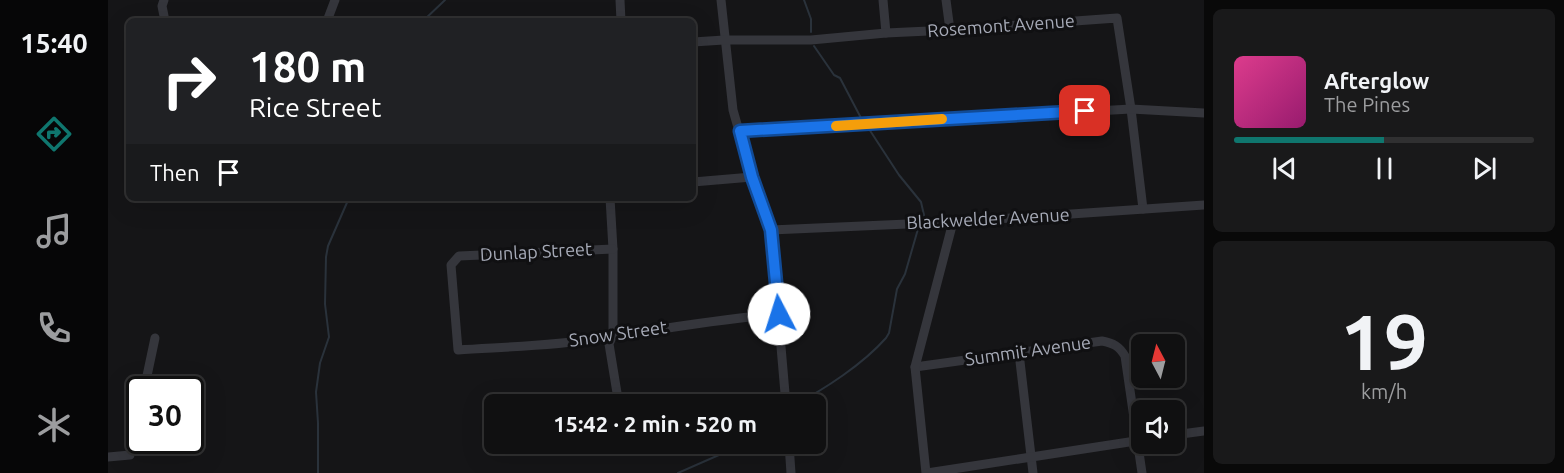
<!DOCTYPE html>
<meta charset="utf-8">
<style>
body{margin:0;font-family:Ubuntu,sans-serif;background:#19191a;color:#f1f3f6;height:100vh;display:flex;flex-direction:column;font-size:22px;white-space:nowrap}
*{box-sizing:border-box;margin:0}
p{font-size:20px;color:#9c9d9f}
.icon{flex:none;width:33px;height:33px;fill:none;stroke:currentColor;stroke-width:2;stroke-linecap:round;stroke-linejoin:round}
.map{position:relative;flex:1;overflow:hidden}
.panel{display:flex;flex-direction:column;gap:9px;padding:9px;background:#090909;width:360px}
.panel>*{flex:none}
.hud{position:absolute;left:18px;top:18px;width:570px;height:183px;border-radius:9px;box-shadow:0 6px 24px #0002,0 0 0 2px #303031;background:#202124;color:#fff;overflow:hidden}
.needle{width:39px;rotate:353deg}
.buttons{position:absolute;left:1023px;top:334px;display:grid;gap:12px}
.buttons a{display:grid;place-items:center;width:54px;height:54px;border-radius:9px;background:#101011;box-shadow:0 6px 24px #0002,0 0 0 2px #303031;font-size:30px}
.speed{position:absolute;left:18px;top:376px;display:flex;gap:12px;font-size:30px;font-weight:700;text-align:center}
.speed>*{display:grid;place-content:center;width:78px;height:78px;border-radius:50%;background:#101011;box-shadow:0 6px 24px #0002,0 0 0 2px #303031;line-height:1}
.speed .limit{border:3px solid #111;border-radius:9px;background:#fff;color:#111}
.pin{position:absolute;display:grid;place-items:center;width:51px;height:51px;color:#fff;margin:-26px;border-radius:12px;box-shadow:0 3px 9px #0006}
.me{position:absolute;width:66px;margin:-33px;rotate:355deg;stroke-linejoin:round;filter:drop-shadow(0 0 4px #0008)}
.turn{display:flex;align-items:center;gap:21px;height:126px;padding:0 24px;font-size:27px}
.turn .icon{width:78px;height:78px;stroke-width:2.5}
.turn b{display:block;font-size:42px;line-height:51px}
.then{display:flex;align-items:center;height:57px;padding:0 24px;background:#0003;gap:12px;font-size:22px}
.panel .tile{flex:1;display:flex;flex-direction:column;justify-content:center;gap:9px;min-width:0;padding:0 21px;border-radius:9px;background:#19191a}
.panel .dial{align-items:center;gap:0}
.dial b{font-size:78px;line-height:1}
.song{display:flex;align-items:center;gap:18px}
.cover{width:72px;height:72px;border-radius:9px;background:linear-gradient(135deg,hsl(330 70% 55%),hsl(320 70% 35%))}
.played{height:6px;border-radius:3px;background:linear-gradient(90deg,#0f766e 50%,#303031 50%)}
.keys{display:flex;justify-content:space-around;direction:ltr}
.trip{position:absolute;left:376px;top:394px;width:342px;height:60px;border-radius:9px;background:#101011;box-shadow:0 6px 24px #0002,0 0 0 2px #303031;font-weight:700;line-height:60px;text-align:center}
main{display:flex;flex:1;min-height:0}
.tab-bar{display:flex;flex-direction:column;width:108px;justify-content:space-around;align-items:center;background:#060607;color:#9c9d9f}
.tab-bar .icon{width:42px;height:42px}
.tab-bar .active{color:#0f766e}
.tab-bar b{font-size:27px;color:#f1f3f6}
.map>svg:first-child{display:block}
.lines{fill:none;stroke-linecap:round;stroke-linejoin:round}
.stream{stroke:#2a323b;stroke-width:2}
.minor{stroke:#35363c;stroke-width:9}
.route-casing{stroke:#114b97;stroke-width:15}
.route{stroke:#1a73e8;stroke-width:10}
.slow{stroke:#f59e0b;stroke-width:10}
.labels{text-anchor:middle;stroke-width:6;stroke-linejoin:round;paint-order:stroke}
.street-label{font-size:18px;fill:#a6aab7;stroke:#101012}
</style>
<main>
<nav class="tab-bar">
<b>15:40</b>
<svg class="icon active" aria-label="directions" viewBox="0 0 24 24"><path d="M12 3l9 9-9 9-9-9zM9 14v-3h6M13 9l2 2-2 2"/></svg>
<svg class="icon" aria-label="music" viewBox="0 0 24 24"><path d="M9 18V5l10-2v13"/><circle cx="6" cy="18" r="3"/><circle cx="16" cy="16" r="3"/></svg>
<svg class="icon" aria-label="phone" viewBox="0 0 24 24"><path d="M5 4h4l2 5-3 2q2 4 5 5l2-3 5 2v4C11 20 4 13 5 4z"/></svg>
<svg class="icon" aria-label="climate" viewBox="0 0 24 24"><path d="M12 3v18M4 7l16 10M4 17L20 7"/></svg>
</nav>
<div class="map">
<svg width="1096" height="473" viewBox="0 0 1096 473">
<rect width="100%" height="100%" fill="#151517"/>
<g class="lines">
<g class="stream">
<path d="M696 0 703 19V32"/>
<path d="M315 21 337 0"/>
<path d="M706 46 726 75 732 78 753 118"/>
<path d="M761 129 791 175 813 202 816 215 815 218"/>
<path d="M686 405C717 389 755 364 778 338L781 333 789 289 797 274 810 229"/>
<path d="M210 473V423L208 392 212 363 221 337 217 304 218 257 220 246 241 198"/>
<path d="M570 473 636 444"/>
</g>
<g class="minor">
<path d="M56 0 54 6 57 21"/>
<path d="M512 0 513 21"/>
<path d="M613 0 625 110 644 177 663 230 678 405"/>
<path d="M775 0 778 33"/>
<path d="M838 0 842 30"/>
<path d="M219 21 227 0"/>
<path d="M585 42 616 40H703L778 33 842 30 1009 18 1023 109 1035 209"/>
<path d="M632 131 1023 109 1096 113"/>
<path d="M585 182 644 177"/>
<path d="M502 198 505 249V335L501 344 511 405"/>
<path d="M663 230 845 222 1096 205"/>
<path d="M505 249 351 256 343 265 350 350C396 347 442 346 488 339 549 330 609 319 671 314"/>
<path d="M911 353 925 473"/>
<path d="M807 367 994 341C1005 343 1011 346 1017 356L1034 473"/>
<path d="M36 390 47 338"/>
<path d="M1066 435 1096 431"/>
<path d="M681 444 683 473"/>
<path d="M0 457 22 455 32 411"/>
<path d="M818 473 807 367 845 222"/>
<path d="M819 473 1034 440"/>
</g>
</g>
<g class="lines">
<g class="route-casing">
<path id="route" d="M671 314 663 230 644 177 632 131 977 111"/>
</g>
<use href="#route" class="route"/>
<path class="slow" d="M728 126 834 119"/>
</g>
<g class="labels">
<g class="street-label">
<text transform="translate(893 26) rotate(-4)" y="6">Rosemont Avenue</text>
<text transform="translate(880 219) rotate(-3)" y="6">Blackwelder Avenue</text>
<text transform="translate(428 252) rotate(-3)" y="6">Dunlap Street</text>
<text transform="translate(510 334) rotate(-8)" y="6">Snow Street</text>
<text transform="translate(920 351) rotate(-8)" y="6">Summit Avenue</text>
</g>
</g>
</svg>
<div class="buttons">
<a><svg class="needle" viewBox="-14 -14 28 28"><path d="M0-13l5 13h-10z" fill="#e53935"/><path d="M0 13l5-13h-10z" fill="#9c9d9f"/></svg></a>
<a><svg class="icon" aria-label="sound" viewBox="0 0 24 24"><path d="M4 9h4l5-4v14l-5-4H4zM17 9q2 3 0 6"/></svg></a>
</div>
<div class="speed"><div class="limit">30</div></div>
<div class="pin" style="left:977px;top:111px;background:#d93025"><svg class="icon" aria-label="arrive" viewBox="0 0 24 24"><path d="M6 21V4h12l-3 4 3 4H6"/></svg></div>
<svg class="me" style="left:671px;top:314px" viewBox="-20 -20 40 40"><circle r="19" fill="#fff"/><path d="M0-13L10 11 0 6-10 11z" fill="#1a73e8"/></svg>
<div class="trip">15:42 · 2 min · 520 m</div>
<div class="hud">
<div class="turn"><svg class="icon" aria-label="right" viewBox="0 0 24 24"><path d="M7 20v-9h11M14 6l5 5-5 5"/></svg><div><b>180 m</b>Rice Street</div></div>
<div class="then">Then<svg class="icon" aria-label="arrive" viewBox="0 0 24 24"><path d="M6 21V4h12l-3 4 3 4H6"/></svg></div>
</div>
</div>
<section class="panel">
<div class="tile">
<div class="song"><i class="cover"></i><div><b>Afterglow</b><p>The Pines</p></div></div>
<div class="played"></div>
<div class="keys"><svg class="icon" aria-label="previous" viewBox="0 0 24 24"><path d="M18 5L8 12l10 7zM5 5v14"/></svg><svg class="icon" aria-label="pause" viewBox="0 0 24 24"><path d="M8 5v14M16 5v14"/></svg><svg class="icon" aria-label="next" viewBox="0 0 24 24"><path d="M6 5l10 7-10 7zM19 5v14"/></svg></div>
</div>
<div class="tile dial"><b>19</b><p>km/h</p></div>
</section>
</main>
